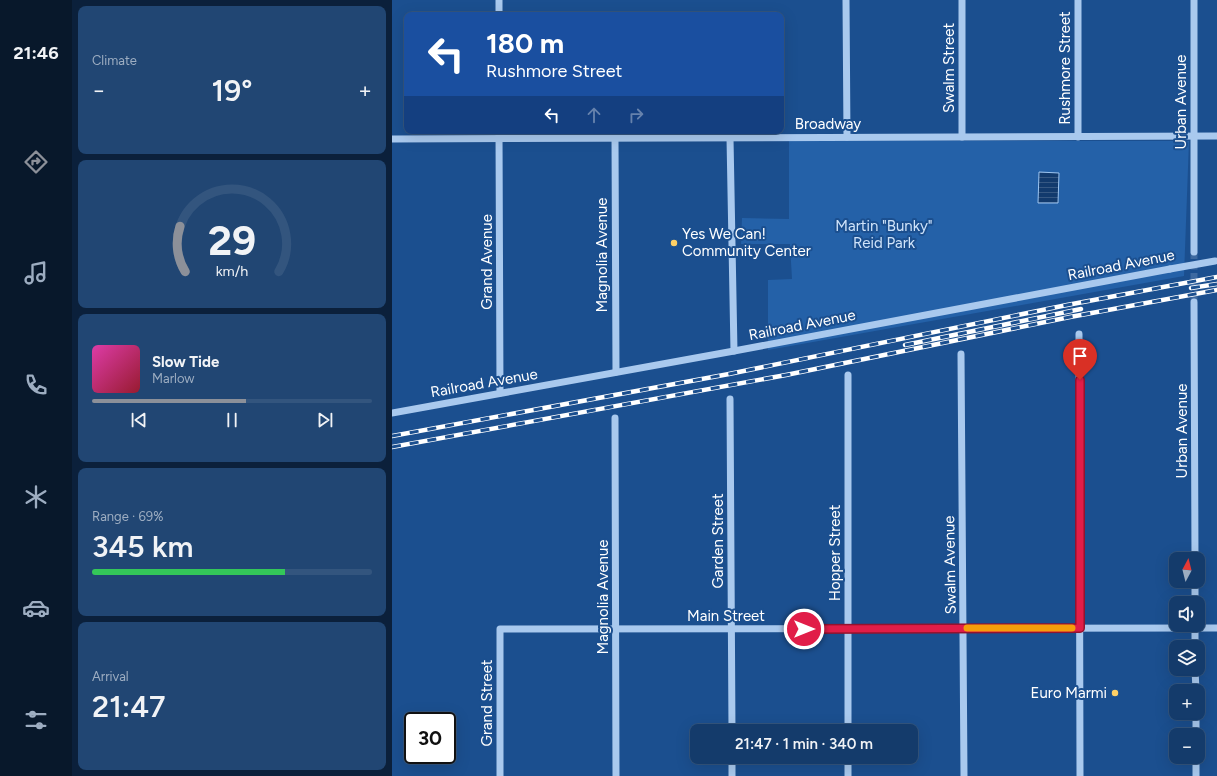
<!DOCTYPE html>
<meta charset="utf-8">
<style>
body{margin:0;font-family:Figtree,sans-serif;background:#214673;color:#f1f3f6;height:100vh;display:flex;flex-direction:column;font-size:15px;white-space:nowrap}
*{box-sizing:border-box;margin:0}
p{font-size:13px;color:#9dadc1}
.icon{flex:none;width:22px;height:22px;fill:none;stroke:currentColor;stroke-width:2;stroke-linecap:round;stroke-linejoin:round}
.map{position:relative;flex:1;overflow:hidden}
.drawer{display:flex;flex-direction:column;gap:6px;padding:6px;background:#0b203b;width:320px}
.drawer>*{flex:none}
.hud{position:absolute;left:12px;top:12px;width:380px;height:122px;border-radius:8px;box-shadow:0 4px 16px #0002,0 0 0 1px #33557e;background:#1a4fa0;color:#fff;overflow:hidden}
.needle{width:26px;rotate:7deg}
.tools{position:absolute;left:777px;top:552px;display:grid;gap:8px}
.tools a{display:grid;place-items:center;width:36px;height:36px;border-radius:8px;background:#143b6b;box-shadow:0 4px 16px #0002,0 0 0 1px #33557e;font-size:20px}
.speed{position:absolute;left:12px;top:712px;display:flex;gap:8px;font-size:20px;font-weight:700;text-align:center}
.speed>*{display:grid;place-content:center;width:52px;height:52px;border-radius:50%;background:#143b6b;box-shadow:0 4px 16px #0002,0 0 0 1px #33557e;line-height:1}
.speed .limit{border:2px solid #111;border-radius:6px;background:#fff;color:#111}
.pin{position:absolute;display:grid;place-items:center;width:34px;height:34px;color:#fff;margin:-41px -17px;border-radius:50% 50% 50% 0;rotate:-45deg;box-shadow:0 0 4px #0007}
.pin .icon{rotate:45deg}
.me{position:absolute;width:44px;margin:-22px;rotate:90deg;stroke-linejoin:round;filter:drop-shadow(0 0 3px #0008)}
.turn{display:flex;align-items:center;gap:14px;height:84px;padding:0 16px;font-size:18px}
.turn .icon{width:52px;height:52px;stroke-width:2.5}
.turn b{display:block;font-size:28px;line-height:34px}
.lanes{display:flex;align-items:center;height:38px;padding:0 16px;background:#0003;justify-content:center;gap:20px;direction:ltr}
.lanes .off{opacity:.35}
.big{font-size:30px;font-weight:600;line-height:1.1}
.drawer .widget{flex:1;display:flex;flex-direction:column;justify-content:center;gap:6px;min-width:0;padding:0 14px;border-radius:8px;background:#214673}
.drawer .dial{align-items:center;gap:0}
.dial svg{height:104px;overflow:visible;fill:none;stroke:#33557e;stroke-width:7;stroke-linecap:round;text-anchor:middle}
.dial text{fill:#f1f3f6;stroke:none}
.song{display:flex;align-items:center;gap:12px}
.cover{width:48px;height:48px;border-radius:6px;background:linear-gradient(135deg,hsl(320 70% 55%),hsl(350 70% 35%))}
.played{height:4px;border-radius:2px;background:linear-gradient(90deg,#8c9099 55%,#33557e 55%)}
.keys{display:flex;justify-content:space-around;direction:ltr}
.heat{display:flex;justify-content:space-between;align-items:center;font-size:22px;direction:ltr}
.charge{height:6px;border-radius:3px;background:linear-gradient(90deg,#34c759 69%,#33557e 0)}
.trip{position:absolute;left:298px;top:724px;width:228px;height:40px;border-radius:8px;background:#143b6b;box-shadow:0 4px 16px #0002,0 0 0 1px #33557e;font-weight:600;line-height:40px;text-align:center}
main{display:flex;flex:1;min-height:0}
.menu{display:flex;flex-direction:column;width:72px;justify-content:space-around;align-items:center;background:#08182b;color:#9dadc1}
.menu .icon{width:28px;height:28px}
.menu .on{color:#8c9099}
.menu b{font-size:18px;color:#f1f3f6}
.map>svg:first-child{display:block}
.green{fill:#2461a8}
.water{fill:url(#water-rules);stroke:#9cc4f0}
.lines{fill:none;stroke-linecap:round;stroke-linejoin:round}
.minor-tunnel{stroke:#3d69a0;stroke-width:7;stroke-dasharray:7 3.5;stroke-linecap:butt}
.minor{stroke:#a9c9ee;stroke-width:7}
.rail-casing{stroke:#fff;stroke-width:4.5}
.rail{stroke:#1b4f8f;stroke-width:3;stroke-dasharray:9;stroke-linecap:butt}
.minor-bridge{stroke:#a9c9ee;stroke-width:7}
.route-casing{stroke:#92132f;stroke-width:10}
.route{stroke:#e11d48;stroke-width:7}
.slow{stroke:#f59e0b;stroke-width:7}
.poi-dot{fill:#ffd166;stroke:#1b4f8f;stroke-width:1.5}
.labels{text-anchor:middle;stroke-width:4;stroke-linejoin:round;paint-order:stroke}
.street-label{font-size:15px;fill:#fff;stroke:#1b4f8f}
.park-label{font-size:15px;fill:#cfe3fa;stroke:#1b4f8f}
.poi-label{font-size:15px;fill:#fff;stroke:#1b4f8f;text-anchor:start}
</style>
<main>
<nav class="menu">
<b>21:46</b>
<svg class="icon on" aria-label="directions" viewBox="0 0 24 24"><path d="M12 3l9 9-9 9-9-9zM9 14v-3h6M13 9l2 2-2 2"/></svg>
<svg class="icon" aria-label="music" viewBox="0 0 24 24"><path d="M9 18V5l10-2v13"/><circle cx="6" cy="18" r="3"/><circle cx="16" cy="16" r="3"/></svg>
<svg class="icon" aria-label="phone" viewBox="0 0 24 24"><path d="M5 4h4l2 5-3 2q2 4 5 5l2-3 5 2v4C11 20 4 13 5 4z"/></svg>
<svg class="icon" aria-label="climate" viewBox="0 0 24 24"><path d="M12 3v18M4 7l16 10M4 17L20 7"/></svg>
<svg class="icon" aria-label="car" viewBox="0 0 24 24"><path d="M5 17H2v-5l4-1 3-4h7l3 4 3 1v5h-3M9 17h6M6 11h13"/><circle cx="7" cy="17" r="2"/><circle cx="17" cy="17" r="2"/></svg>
<svg class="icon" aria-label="filters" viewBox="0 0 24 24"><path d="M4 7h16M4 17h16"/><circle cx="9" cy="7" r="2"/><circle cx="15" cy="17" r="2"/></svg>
</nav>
<section class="drawer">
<div class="widget"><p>Climate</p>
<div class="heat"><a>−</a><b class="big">19°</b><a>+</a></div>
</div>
<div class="widget dial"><svg viewBox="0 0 100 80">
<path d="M14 69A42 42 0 1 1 86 69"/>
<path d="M14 69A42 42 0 0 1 10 34" stroke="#8c9099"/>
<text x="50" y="56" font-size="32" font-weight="700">29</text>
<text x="50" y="72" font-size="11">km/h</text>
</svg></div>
<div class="widget">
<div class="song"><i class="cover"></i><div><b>Slow Tide</b><p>Marlow</p></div></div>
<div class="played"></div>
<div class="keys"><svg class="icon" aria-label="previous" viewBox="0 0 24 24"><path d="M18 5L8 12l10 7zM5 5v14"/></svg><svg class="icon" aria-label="pause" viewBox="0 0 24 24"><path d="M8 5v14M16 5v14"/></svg><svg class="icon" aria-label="next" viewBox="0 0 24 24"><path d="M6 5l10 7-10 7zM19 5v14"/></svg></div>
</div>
<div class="widget"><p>Range · 69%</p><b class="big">345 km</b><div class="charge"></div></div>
<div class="widget"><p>Arrival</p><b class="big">21:47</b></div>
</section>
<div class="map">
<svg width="825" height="776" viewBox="0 0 825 776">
<defs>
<pattern id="water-rules" width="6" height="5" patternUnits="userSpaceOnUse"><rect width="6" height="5" fill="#123a6d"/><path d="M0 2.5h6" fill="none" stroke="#365883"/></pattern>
</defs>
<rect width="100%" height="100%" fill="#1b4f8f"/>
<path class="green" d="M397 141H797L792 276 376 350V280L400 279 398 244H349L350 218 397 219Z"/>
<path class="water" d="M647 172 667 173 666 203H646Z"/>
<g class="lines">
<path class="minor-tunnel" d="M802 252V302"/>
<g class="minor">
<path d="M107 0V15"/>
<path d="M454 0 455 137"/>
<path d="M570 0V137"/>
<path d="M686 0V137"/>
<path d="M802 0V252"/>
<path d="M107 131 108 393"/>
<path d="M223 138 224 372"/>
<path d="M338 138 342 351"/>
<path d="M0 139 825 136"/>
<path d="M802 302 803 559"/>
<path d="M687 334 688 776"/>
<path d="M569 354 572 776"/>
<path d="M456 375V731"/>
<path d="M338 399 340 731"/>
<path d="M0 413 342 351 778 269"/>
<path d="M223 418 224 776"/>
<path d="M803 581V603"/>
<path d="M803 625V647"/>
<path d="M803 669 804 691"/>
<path d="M804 713V735"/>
<path d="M340 757V776"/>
<path d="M456 757V776"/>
<path d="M804 757V776"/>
<path d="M108 776V629L825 628"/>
</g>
<g class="rail-casing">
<g id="rail">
<path d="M799 288 825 284"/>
<path d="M513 345 689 309"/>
<path d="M0 436 337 374 675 305 825 277"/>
<path d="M0 447 394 375 678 317 825 290"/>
</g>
</g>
<use href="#rail" class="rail"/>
<path class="minor-bridge" d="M778 269 823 261"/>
</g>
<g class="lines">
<g class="route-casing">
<path id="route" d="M412 629 688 628V380"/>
</g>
<use href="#route" class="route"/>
<path class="slow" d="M575 628H680"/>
</g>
<g class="poi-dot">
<circle cx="282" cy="243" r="4"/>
<circle cx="723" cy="693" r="4"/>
</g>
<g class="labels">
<g class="street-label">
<text transform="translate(557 68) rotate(-90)" y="5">Swalm Street</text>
<text transform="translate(673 68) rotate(-90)" y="5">Rushmore Street</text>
<text transform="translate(789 102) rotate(-90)" y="5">Urban Avenue</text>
<text x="436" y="129">Broadway</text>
<text transform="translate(210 255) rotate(-90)" y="5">Magnolia Avenue</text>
<text transform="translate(95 262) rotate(-90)" y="5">Grand Avenue</text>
<text transform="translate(729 265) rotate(-11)" y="5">Railroad Avenue</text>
<text transform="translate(410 325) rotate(-11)" y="5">Railroad Avenue</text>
<text transform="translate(92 383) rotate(-10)" y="5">Railroad Avenue</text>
<text transform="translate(790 431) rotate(-90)" y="5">Urban Avenue</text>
<text transform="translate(326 541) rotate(-90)" y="5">Garden Street</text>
<text transform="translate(443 553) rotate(-90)" y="5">Hopper Street</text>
<text transform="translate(558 565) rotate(-91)" y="5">Swalm Avenue</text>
<text transform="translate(211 597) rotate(-90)" y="5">Magnolia Avenue</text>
<text x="334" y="621">Main Street</text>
<text transform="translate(95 703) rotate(-90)" y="5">Grand Street</text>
</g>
<g class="park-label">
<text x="492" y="231">Martin "Bunky"<tspan x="492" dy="17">Reid Park</tspan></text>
</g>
<g class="poi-label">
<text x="290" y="239">Yes We Can!<tspan x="290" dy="17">Community Center</tspan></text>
<text x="715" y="698" text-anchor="end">Euro Marmi</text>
</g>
</g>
</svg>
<div class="tools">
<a><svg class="needle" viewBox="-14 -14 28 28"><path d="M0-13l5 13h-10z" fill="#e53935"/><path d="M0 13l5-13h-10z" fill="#9dadc1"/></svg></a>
<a><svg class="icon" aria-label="sound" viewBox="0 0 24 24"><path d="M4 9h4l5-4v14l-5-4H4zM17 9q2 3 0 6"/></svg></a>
<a><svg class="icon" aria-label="layers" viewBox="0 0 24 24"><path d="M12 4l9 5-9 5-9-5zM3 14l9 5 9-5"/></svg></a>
<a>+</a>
<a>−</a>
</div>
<div class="speed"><div class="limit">30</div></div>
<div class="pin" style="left:688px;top:380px;background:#d93025"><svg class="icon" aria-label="arrive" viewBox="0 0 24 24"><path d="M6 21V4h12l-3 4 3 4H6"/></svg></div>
<svg class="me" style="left:412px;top:629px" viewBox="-20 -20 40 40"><circle r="17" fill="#e11d48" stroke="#fff" stroke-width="3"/><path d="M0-11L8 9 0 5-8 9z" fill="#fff"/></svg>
<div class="trip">21:47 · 1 min · 340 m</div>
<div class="hud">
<div class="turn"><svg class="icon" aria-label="left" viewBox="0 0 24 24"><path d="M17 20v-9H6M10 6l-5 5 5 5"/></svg><div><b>180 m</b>Rushmore Street</div></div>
<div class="lanes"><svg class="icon" aria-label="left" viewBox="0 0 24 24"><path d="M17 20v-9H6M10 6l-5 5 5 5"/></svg><svg class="icon off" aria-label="ahead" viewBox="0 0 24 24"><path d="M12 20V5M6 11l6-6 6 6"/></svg><svg class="icon off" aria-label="right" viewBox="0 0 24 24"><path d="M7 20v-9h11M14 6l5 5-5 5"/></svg></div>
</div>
</div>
</main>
